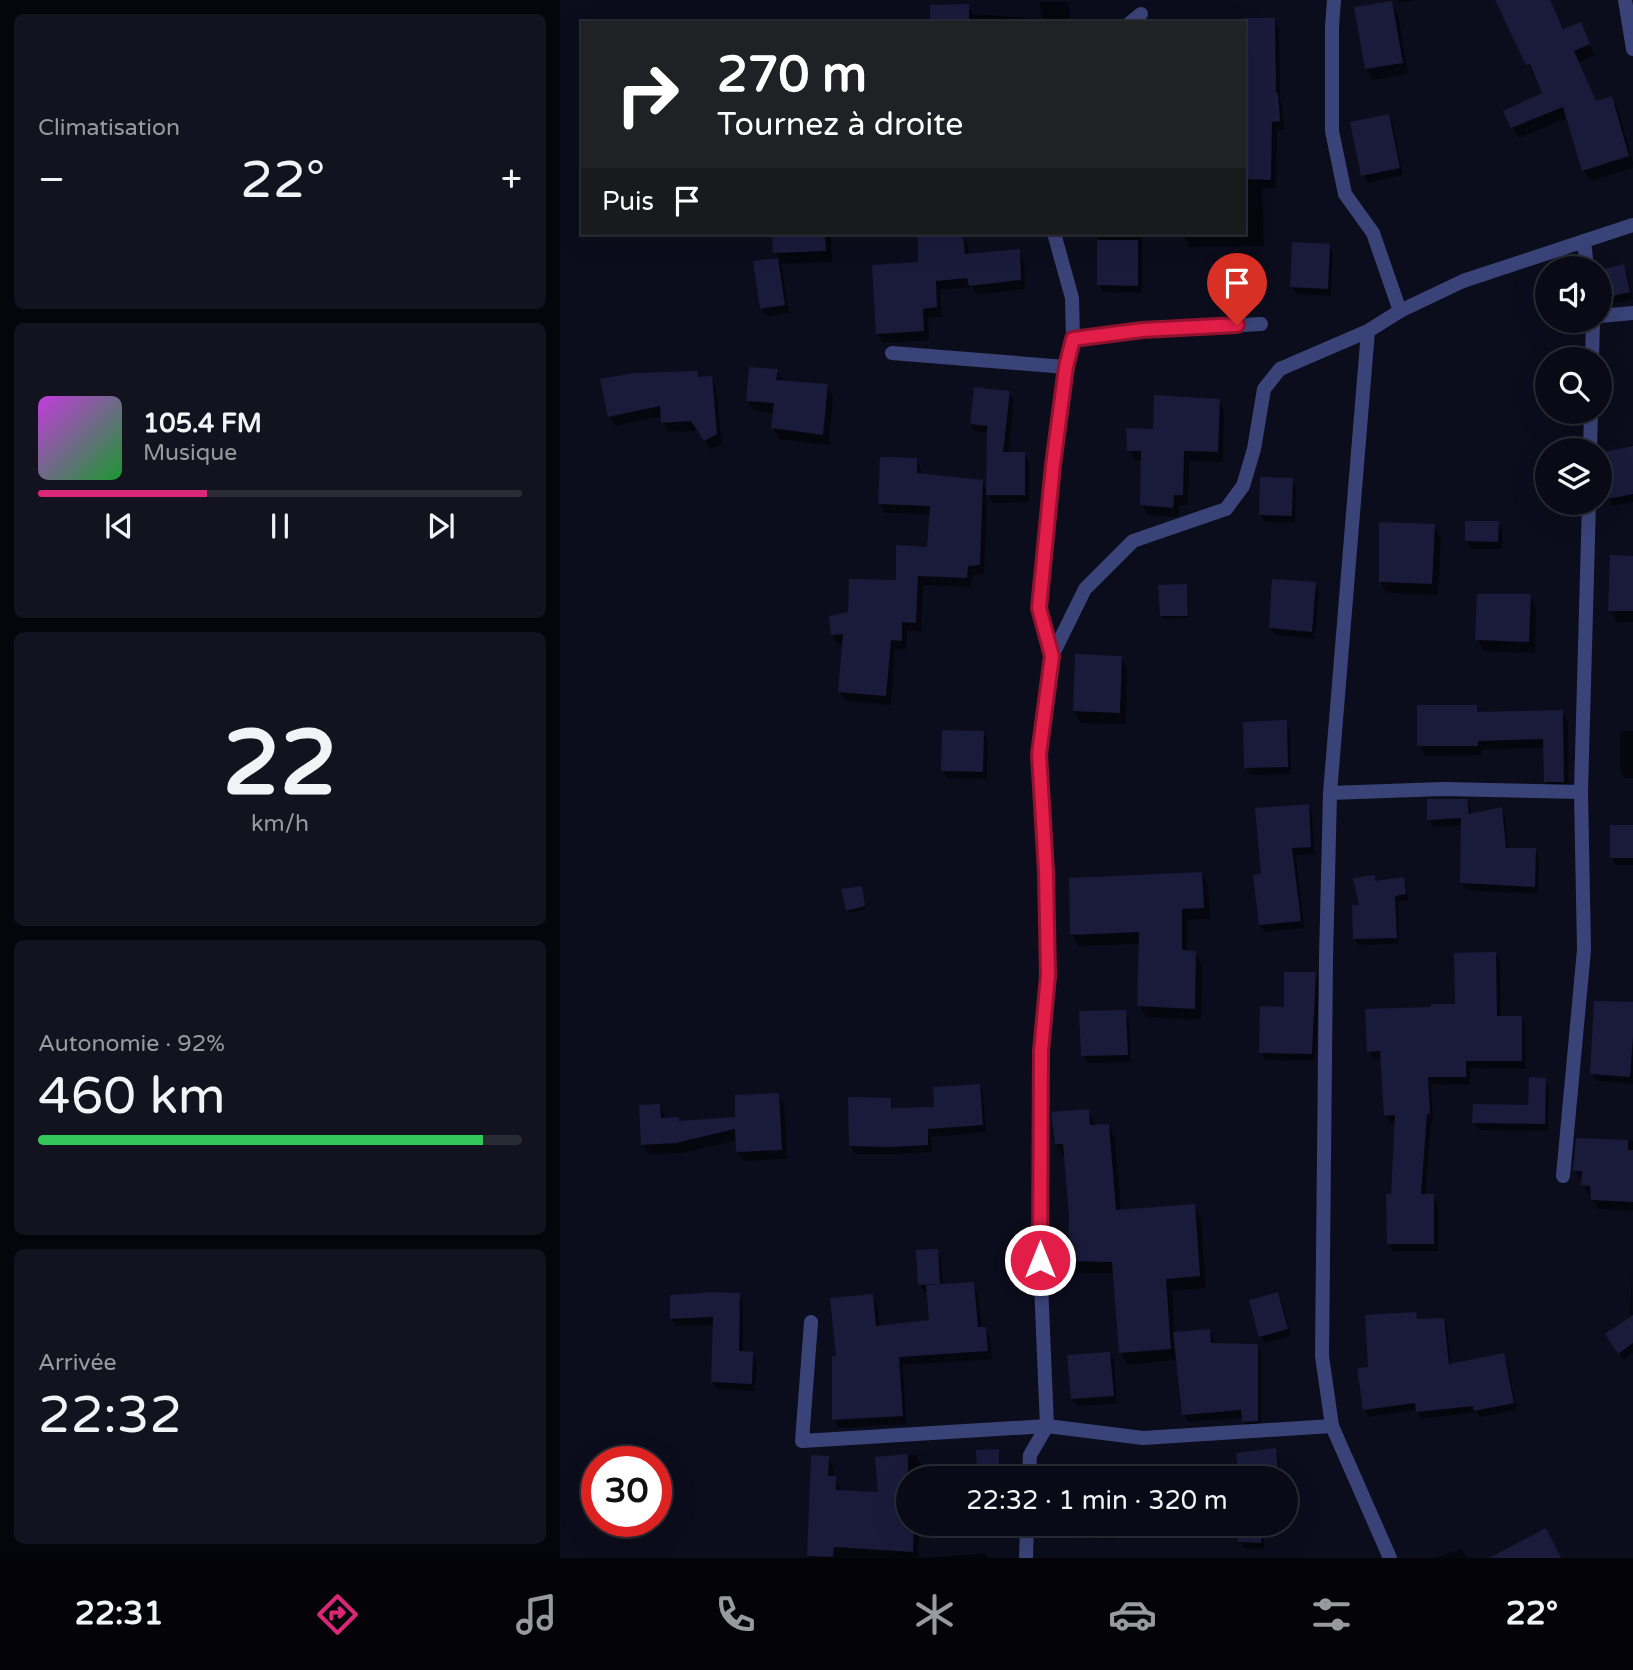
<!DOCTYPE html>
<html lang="fr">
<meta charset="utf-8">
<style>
body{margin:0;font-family:"Varela Round",sans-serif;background:#12131e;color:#f1f3f6;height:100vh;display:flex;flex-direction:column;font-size:26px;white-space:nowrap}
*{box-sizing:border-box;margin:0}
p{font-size:23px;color:#999aa0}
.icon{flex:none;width:38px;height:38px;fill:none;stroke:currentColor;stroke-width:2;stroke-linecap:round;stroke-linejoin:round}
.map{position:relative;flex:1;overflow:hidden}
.drawer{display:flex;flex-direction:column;gap:14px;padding:14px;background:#05060c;width:560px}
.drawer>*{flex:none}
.guide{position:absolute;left:21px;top:21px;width:665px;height:214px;border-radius:0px;box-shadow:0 7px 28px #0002,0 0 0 2px #292b34;background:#202124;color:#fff;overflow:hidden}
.tools{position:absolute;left:975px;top:256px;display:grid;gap:14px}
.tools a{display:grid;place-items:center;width:77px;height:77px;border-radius:50%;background:#090a15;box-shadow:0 7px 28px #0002,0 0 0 2px #292b34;font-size:35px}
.speed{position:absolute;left:21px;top:1446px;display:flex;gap:14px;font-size:35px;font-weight:700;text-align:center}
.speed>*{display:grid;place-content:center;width:91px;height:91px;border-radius:50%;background:#090a15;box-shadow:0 7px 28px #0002,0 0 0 2px #292b34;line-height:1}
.speed .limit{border:10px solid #d22;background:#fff;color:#111}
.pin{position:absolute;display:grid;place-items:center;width:60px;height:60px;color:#fff;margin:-72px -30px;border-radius:50% 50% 50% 0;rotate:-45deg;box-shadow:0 0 7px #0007}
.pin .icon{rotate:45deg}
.me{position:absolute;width:77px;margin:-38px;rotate:0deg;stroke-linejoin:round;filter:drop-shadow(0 0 5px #0008)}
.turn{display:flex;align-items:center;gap:24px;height:147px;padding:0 21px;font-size:32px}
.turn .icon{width:91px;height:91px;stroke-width:2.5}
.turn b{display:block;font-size:49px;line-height:60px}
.then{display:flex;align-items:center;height:66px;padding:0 21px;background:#0003;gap:14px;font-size:26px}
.big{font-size:52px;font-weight:600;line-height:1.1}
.drawer .widget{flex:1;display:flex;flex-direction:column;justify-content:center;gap:10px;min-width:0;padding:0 24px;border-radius:10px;background:#12131e}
.drawer .dial{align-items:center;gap:0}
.dial b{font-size:91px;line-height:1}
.song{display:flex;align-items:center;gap:21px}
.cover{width:84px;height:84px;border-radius:10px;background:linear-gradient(135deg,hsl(290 70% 55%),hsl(130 70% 35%))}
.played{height:7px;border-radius:4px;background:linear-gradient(90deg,#db2777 35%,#292b34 35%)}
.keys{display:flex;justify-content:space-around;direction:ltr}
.heat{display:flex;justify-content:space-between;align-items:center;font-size:38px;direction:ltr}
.charge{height:10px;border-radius:5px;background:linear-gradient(90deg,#34c759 92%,#292b34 0)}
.trip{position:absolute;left:336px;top:1466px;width:402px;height:70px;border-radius:35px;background:#090a15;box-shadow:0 7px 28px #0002,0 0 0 2px #292b34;font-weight:600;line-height:70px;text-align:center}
.menu{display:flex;height:112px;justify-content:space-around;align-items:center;background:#040408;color:#999aa0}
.menu .icon{width:49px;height:49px}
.menu .on{color:#db2777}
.menu b{font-size:32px;color:#f1f3f6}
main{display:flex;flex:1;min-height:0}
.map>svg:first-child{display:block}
.shadow{fill:#0007}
.building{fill:#1a1a3b}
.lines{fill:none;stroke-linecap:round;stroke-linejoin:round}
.street{stroke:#3a4378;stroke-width:14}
.route-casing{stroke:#92132f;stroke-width:18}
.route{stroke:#e11d48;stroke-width:12}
</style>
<main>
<section class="drawer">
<div class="widget"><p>Climatisation</p>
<div class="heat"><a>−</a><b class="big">22°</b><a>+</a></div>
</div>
<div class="widget">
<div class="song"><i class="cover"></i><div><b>105.4 FM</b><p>Musique</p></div></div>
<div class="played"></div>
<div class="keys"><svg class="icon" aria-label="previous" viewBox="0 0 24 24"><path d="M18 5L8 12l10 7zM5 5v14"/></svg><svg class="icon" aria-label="pause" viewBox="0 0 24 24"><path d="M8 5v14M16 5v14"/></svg><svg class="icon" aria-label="next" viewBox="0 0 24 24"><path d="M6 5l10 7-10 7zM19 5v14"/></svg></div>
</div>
<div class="widget dial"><b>22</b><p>km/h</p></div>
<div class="widget"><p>Autonomie · 92%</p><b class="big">460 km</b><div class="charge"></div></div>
<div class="widget"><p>Arrivée</p><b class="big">22:32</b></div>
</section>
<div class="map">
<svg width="1073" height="1558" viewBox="0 0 1073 1558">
<rect width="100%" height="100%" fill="#0c0d1c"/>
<g class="shadow">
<path d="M837 0H856L839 3Z"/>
<path d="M937 0H989L1004 31 1020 24 1035 56 1019 62 1036 103 1051 98 1058 109 1073 162V168L1030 181 1024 170 1008 118 959 138 952 127 984 94 976 75H974L967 64Z"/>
<path d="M480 2H506L510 10 509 23H372L408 6 413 14 482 19Z"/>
<path d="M831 3 838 14 848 74 813 80 806 69Z"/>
<path d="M674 20H714L719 29 720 100 722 104 724 130H717L716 188H702L704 246 630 247 623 233H684V23H674Z"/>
<path d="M828 116 833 124 843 175 807 183 803 175Z"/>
<path d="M214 233H271L272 262 220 264 222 267 229 313 206 316 201 309 195 263 219 260 215 252Z"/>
<path d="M360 233H403V237L408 245 409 255 459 251 464 261 465 289 416 295 412 287 380 290 382 317 368 318 369 340 323 343 317 333 360 264Z"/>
<path d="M539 233H577L582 240V293L543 292 539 285Z"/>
<path d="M769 245 773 253 771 296 737 294 732 287Z"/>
<path d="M1063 266 1067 273 1073 299 1047 305 1043 298 1040 271Z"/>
<path d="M217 371 223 382 267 386 273 396 269 445 219 439 213 428 214 413 194 411 188 401Z"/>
<path d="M137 372 141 379 151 378 156 388 162 444 151 450 138 431 109 432 103 422V416L55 426 49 416Z"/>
<path d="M449 393 454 401 448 454 464 453 469 461V502L433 503 427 493 424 574 413 575 411 587 363 585 361 632 347 630 346 650 335 649 331 705 285 701 279 691 284 643 278 644 272 634 290 613 338 582 369 549 372 514 325 513 320 504 356 460 361 469V475L421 481 428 493 429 433 416 431 411 424Z"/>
<path d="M659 400 664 410 663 462 629 461 628 505H619L618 517 587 515 582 505V461L575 460 569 450 594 431Z"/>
<path d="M1073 448V502L1053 506 1049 498Z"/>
<path d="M732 480 736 488 735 523 705 522 700 515Z"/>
<path d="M938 523 942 531V549H911L907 541Z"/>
<path d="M874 526 881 537 878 595 827 593 820 582Z"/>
<path d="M1073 558V622H1057L1050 610Z"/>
<path d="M754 584 759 591 755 639 715 635 710 628Z"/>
<path d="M626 585 628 588 629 618 603 619 601 616Z"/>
<path d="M970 596 976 608 975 653 924 651 917 639Z"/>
<path d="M561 658 567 669 566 724 521 723 514 711Z"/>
<path d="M859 707H916L920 714 1002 712 1008 721 1009 791H991L985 781V748L922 750V755L865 756 859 746Z"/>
<path d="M726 722 730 730 731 774 690 775 686 768Z"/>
<path d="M1060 731H1073V778H1064L1060 770Z"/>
<path d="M423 732 428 740 427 779 387 778 383 770Z"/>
<path d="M906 801 910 808 911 816 941 809 945 816 948 850H975L979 857 978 894 907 890 902 883 903 825 873 827 869 819Z"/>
<path d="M748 806 752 813 754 854 736 855 744 928 705 932 700 925 703 876Z"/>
<path d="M1073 827V865H1056L1052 857Z"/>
<path d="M641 873 648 885 650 919 627 920V953H635L642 965 641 1020 586 1017 579 1005 580 944 518 946 512 935Z"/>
<path d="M814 877 817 882 843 878 846 884 848 900 838 902 839 944 798 945 794 939 801 906Z"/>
<path d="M301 888 306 909 289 913 287 910Z"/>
<path d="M935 954 940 961 941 1018H961L965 1026V1069L910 1068V1085L871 1084 873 1121H871L865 1196H873L878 1204V1251H833L828 1243 836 1123H830L826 1115 823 1059H813L809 1051 896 1006Z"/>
<path d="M755 973 760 981 755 1061 705 1060 701 1052Z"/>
<path d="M1073 1004V1084L1037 1081 1032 1073Z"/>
<path d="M565 1012 569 1020 571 1062 527 1063 523 1055Z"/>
<path d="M985 1079 989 1087 988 1131 919 1130 914 1122 970 1107Z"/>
<path d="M419 1085 423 1093 426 1132 371 1137 372 1152 337 1154H295L291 1146 330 1099 334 1110 376 1109Z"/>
<path d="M218 1095 224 1104 227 1159 183 1161 177 1151V1140L122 1153 88 1154 83 1145 99 1106 105 1115V1119H118L120 1123 177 1119Z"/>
<path d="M528 1111 536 1126H548L555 1138 561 1212 634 1206 641 1218 646 1288 612 1291 615 1334 649 1330 653 1338 654 1345 697 1346 701 1353V1428L688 1429 684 1422V1417L628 1422 624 1414 618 1360 568 1365 561 1353 555 1273H517L510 1261 511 1215 506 1156H503L496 1144Z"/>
<path d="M1018 1140 1073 1141V1211L1038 1209 1032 1200V1195H1029L1023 1185V1180H1021L1015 1170Z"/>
<path d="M377 1251 381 1259 383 1286 413 1284 418 1292 422 1329H425L430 1337 432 1359 343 1365 346 1424 279 1428 274 1420 278 1358 312 1296 317 1304 320 1328 371 1322 368 1292H364L359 1284Z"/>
<path d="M1072 1266 1073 1353 1063 1360 1047 1334 1070 1319Z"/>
<path d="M717 1294 722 1301 731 1336 705 1343 700 1336Z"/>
<path d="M179 1295 183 1303V1353L192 1354 197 1361 195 1391 157 1389 152 1382 155 1325 116 1326 112 1319Z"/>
<path d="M855 1314 860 1321 883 1320 887 1326 891 1365 943 1355 947 1362 957 1410 920 1417 917 1412 861 1419 857 1410 808 1417 805 1410 799 1370 810 1369Z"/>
<path d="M549 1354 554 1361 557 1403 517 1406 512 1398Z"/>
<path d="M715 1450 719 1457 721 1479H681Z"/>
<path d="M438 1451 439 1454 440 1475H421L419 1472Z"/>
<path d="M356 1455 362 1466V1479H348V1524H360L358 1558H250L248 1556 268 1457 274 1468V1478H275L282 1492 320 1494 317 1458Z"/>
<path d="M533 1466 539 1479H505L503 1473Z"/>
<path d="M504 1524H557V1539L508 1538 504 1531Z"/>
<path d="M681 1524H704V1549L684 1548 680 1542Z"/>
<path d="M901 1548 907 1558H877Z"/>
<path d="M425 1553 428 1558H363Z"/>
</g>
<g class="building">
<path d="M935 0H990L1003 29 1021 22 1030 44 1014 51 1036 101 1052 96 1069 156 1022 171 1003 107 951 128 943 111 982 93 970 64 966 65Z"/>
<path d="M832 1 843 63 805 69 794 7Z"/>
<path d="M409 4V23H370V5Z"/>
<path d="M684 18H715L716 93H718L720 121 712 122 711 180 684 179V125H688V88H684Z"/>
<path d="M829 114 840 168 801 176 790 122Z"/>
<path d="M212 233H265L266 251 213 253Z"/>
<path d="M358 233H403L405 254 460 249 461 280 409 286 407 278 376 281 377 307 363 309 364 331 316 334 312 265 358 262Z"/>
<path d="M537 240H578V286L537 285Z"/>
<path d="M732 242 770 244 768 289 730 287Z"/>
<path d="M218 258 225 305 200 309 193 261Z"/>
<path d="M1064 264 1070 292 1040 299V270Z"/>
<path d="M189 367 218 369 216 380 268 384 263 435 211 428 214 403 186 401Z"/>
<path d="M138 371V377L152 376 157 434 144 441 131 421 101 423 100 406 48 417 40 379 73 373Z"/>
<path d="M414 387 450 391 443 452H465V495H426L427 426 410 424Z"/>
<path d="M594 395 660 399 658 452 624 451 623 495H614L613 508 580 505 581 451H567L566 428 593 429Z"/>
<path d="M1073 446V494L1047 499 1040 453Z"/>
<path d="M320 457 357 458V473L423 480 420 565 408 566 407 578 358 576 356 623 342 622V641L331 640 326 696 278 692 283 634 271 635 269 616 288 612 289 579 336 580V545L367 547 370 506 318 504Z"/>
<path d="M700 477 733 478 732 516 699 515Z"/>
<path d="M905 521H939L938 542 905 541Z"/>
<path d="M819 522 875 524 872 584 819 582Z"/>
<path d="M1050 555 1073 556V611H1048Z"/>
<path d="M712 579 756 582 752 632 709 628Z"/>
<path d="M627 584 628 616H600L598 585Z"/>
<path d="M917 594H971L969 642 915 640Z"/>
<path d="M515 654 562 656 560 713 513 711Z"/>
<path d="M857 705H917V712L1003 710 1004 782H984L983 739 918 741V746H857Z"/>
<path d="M727 720 728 767 684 768 683 722Z"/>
<path d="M382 730 424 731 423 772 381 771Z"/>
<path d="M867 799H907L909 814 942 807 946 848H976L975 887 900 883 901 818 867 820Z"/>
<path d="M749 804 751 847 732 848 741 921 699 925 693 875 701 874 695 808Z"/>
<rect x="1050" y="825" width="23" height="33"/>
<path d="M642 872 644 908 622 909V950L636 951 635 1009 577 1006 579 932 510 935 509 878Z"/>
<path d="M815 875V881L844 877 846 894 835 896 837 938 793 939 792 905H799L793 878Z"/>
<path d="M302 886 305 906 286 911 281 889Z"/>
<path d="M936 952 937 1016H962V1061H906V1077H868L870 1114H867L861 1194H874V1244H827L826 1194H831L835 1115 824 1116 820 1051 807 1052 805 1009 871 1007V1004H895L894 953Z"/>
<path d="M724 972H756L752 1054 699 1053 700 1006 724 1007Z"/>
<path d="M1034 1001 1073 1002V1037L1070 1077 1030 1074Z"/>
<path d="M566 1010 568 1055 521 1056 519 1011Z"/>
<path d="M969 1077 986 1078 985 1124 912 1123 913 1104 968 1105Z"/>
<path d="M420 1084 423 1125 368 1129V1145L332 1147 289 1146 288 1097 331 1098V1108L374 1107 373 1087Z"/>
<path d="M219 1093 222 1150 176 1152 175 1129 116 1143 81 1145 79 1105 100 1104 101 1118 119 1117V1121L175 1117V1095Z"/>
<path d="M529 1109 530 1125 549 1124 556 1210 635 1204 640 1276 606 1279 611 1349 559 1353 552 1262 508 1261 509 1215 503 1144H495L491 1112Z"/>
<path d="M1016 1138 1068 1140V1150H1073V1202L1031 1200 1030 1186 1021 1185 1022 1171H1013Z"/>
<path d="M378 1249 380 1284 358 1285 356 1250Z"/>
<path d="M414 1282 418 1327H426L428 1351 339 1357 343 1416 272 1420V1356H276L270 1298 313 1294 316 1326 369 1320 366 1285Z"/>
<path d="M155 1292 180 1293 179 1351 193 1352 192 1384 151 1382 153 1317 110 1319V1295Z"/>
<path d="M718 1292 728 1329 699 1337 689 1300Z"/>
<path d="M856 1312 857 1319 884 1318 889 1364 944 1353 954 1403 914 1411 913 1406 856 1412 855 1403 803 1410 797 1368 808 1367 805 1315Z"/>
<path d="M1073 1315V1343L1058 1354 1045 1334Z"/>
<path d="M650 1329 651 1343 698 1344V1421L682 1422 681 1410 622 1415 613 1332Z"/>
<path d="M550 1352 554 1396 511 1399 507 1355Z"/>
<path d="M716 1448 719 1479H679L676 1453Z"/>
<path d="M439 1449V1472L417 1473 416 1450Z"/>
<path d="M348 1454V1524H354L353 1552 274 1547 273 1557 247 1556 251 1455 269 1456 268 1476H276V1490L318 1492 315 1457Z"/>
<path d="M679 1524H701V1543L678 1542Z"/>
<path d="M986 1528 1001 1558H929Z"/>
</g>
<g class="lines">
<g class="street">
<path d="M774 0 772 27V131L785 194 813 233 840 311"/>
<path d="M1065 0 1073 49"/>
<path d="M570 23 581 14"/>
<path d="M494 233 512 298 513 339"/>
<path d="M1024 241 1027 268"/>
<path d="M1040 316 1073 313"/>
<path d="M808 331 770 793 766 958 762 1356 772 1426 830 1558"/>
<path d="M332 353 506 367"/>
<path d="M1032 359 1033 320"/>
<path d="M1030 450 1031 411"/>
<path d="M492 656 525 589 573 541 666 509 683 486 694 449 704 389 720 369 808 331 840 311 903 281 1073 225"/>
<path d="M770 793 883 789 1021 792"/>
<path d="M1003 1176 1024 950 1021 792 1029 502"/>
<path d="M251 1322 242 1441 487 1426 583 1438 772 1426"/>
<path d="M469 1479 470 1455 487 1426 480 1260 481 1051 487 976 486 872 479 754 492 656 479 608 493 465 506 367 513 339 582 330 701 324"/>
<path d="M466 1558 467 1524"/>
</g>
</g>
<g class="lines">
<g class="route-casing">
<path id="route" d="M480 1260 481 1051 488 976 486 872 479 754 492 656 479 608 493 465 506 367 513 339 582 330 677 325"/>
</g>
<use href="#route" class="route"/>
</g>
</svg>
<div class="tools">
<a><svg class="icon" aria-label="sound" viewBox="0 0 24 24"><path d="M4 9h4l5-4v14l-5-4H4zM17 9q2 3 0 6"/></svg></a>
<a><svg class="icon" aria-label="search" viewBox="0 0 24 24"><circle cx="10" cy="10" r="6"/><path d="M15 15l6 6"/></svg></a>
<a><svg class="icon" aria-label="layers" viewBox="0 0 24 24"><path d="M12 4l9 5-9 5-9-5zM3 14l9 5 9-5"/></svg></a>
</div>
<div class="speed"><div class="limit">30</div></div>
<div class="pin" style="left:677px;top:325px;background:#d93025"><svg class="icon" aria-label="arrive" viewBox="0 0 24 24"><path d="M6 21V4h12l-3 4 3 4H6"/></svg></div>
<svg class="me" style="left:480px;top:1260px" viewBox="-20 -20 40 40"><circle r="17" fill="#e11d48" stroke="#fff" stroke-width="3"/><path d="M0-11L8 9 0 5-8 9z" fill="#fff"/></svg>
<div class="trip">22:32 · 1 min · 320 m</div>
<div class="guide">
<div class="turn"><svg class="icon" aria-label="right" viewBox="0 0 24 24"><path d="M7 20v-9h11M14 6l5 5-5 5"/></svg><div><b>270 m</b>Tournez à droite</div></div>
<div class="then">Puis<svg class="icon" aria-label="arrive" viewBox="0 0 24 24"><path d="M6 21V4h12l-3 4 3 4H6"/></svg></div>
</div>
</div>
</main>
<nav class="menu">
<b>22:31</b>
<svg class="icon on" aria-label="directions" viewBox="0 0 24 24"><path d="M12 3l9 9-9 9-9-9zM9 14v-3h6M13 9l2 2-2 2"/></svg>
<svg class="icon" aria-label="music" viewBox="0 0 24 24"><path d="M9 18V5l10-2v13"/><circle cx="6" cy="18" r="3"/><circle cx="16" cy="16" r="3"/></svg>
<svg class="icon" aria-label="phone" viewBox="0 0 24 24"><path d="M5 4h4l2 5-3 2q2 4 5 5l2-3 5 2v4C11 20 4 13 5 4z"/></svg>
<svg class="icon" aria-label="climate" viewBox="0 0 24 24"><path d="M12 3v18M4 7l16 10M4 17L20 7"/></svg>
<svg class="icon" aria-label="car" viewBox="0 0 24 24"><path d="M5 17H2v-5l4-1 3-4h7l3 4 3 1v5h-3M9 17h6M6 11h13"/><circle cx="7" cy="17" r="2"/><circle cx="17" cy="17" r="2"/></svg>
<svg class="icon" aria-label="filters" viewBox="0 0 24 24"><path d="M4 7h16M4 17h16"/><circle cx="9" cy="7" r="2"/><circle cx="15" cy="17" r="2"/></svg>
<b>22°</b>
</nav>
